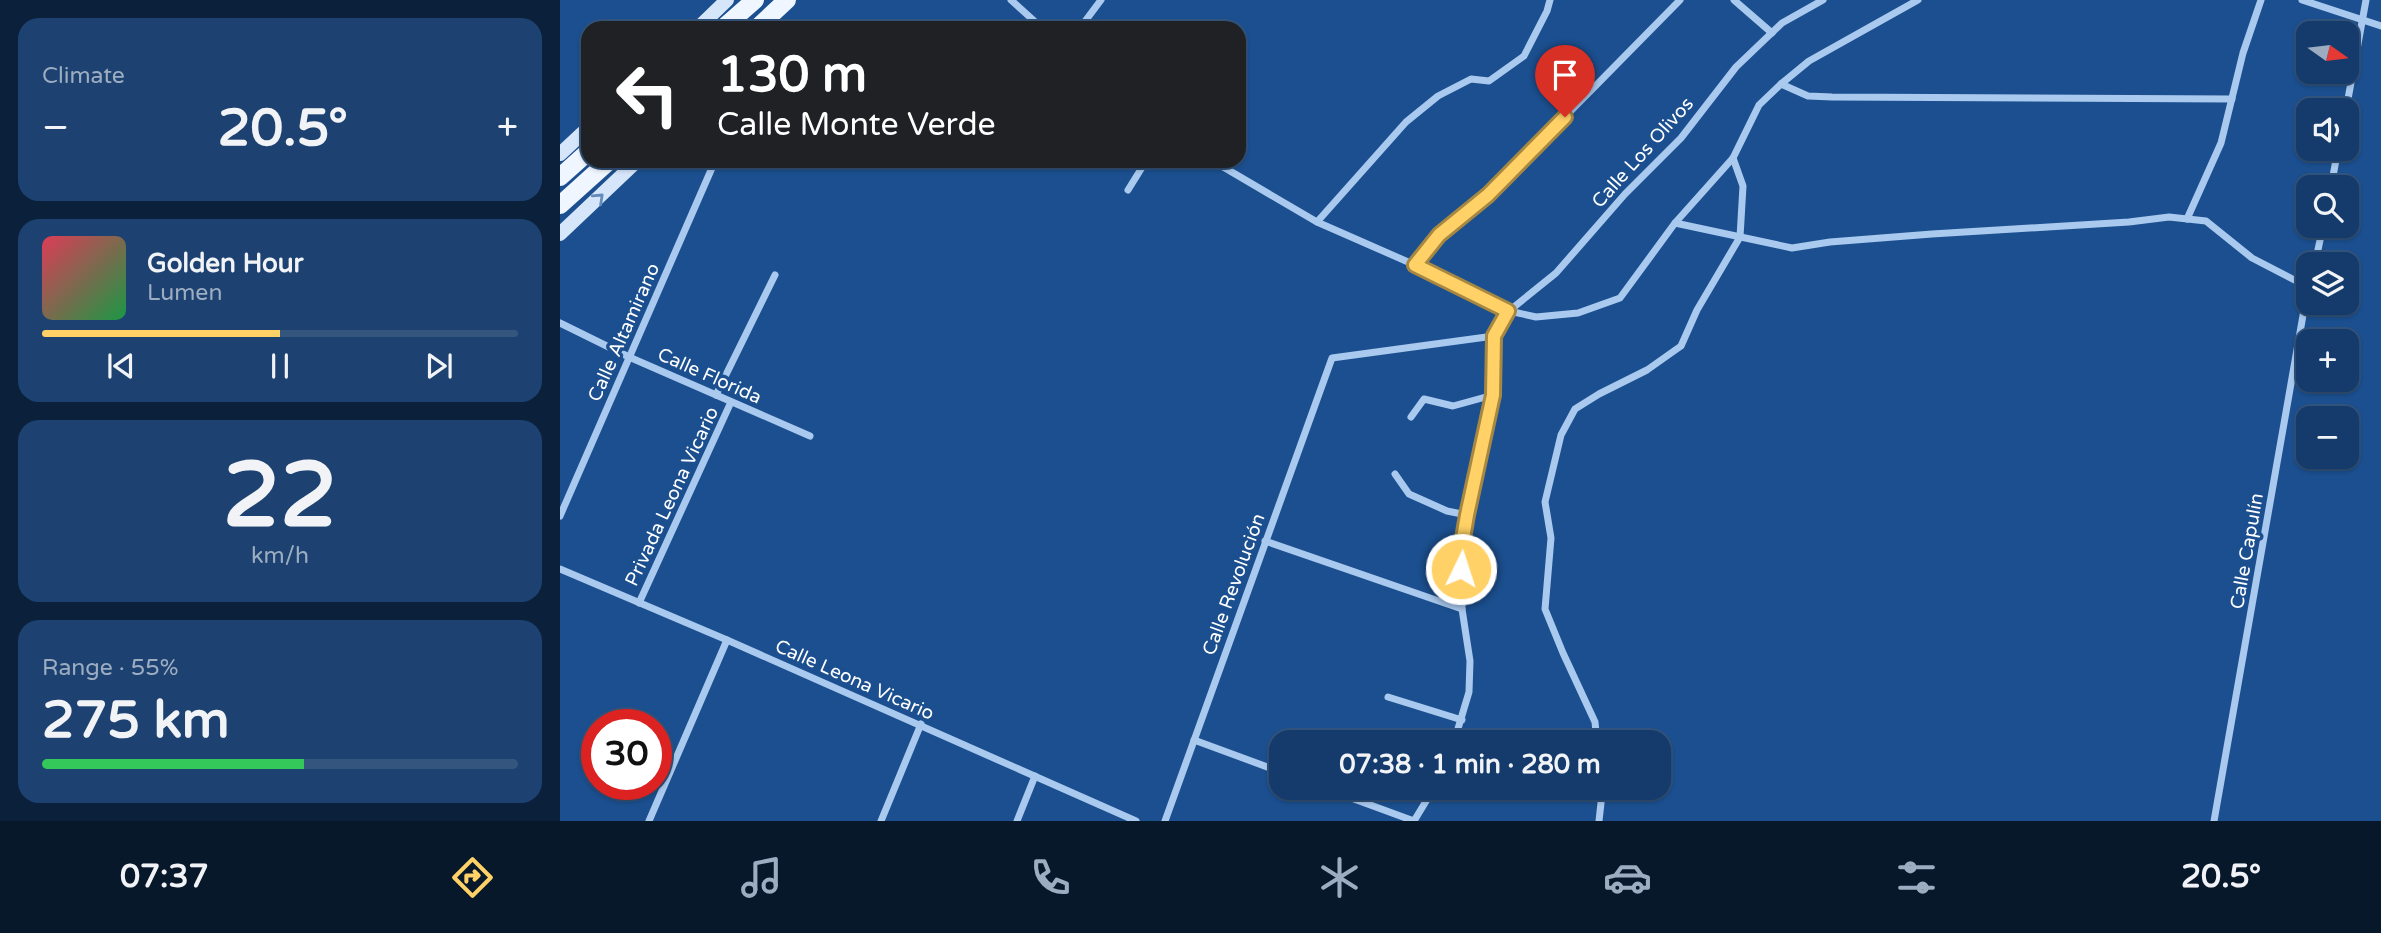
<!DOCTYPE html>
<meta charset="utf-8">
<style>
body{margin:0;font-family:"Varela Round",sans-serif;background:#1d4271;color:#f1f3f6;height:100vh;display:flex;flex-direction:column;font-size:26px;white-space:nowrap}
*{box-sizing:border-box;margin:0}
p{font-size:23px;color:#9dadc1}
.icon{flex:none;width:38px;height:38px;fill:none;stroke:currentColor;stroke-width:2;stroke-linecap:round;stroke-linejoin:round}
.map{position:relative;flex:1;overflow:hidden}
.side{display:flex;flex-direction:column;gap:18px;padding:18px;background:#0b203b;width:560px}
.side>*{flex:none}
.banner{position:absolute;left:21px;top:21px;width:665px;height:147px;border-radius:21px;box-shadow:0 2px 5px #0004,0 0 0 2px #33557e;background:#202124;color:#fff;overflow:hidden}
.needle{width:46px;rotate:104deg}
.fabs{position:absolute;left:1736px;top:21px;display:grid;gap:14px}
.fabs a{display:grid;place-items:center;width:63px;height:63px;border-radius:14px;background:#143b6b;box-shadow:0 2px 5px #0004,0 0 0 2px #33557e;font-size:35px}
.speed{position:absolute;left:21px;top:709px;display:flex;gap:14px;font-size:35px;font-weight:700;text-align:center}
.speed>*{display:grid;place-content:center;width:91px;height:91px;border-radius:50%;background:#143b6b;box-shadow:0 2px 5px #0004,0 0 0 2px #33557e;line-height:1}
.speed .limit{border:10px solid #d22;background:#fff;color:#111}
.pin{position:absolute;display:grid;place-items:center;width:60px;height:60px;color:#fff;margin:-72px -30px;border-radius:50% 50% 50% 0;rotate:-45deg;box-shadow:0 0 7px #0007}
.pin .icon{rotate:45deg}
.me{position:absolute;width:77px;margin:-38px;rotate:4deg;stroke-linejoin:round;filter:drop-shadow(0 0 5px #0008)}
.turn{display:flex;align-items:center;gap:24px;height:147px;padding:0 21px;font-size:32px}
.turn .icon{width:91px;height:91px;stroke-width:2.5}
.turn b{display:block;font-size:49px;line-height:60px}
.big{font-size:52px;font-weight:700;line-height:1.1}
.side .card{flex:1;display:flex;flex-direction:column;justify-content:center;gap:10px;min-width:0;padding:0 24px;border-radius:21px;background:#1d4271}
.side .dial{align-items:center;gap:0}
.dial b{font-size:91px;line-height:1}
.song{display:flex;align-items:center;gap:21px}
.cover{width:84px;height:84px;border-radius:10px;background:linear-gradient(135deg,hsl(350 70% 55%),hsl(140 70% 35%))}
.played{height:7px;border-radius:4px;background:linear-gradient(90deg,#ffd166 50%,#33557e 50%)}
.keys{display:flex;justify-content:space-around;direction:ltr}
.heat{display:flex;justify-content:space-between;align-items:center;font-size:38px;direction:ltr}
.charge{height:10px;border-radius:5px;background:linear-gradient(90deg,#34c759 55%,#33557e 0)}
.trip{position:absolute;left:709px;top:730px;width:402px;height:70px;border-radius:21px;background:#143b6b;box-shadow:0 2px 5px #0004,0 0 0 2px #33557e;font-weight:700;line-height:70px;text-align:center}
.dock{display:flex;height:112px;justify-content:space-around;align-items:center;background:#08182b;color:#9dadc1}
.dock .icon{width:49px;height:49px}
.dock .selected{color:#ffd166}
.dock b{font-size:32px;color:#f1f3f6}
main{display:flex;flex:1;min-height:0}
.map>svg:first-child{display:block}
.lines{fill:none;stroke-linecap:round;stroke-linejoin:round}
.street{stroke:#a9c9ee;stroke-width:7}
.secondary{stroke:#d6e6fa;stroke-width:14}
.primary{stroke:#f0f6ff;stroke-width:18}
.oneway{stroke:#668bba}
.route-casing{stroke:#a68842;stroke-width:18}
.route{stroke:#ffd166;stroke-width:12}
.labels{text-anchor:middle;stroke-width:7;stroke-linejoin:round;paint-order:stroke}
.street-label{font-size:19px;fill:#fff;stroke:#1b4f8f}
</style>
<main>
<section class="side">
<div class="card"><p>Climate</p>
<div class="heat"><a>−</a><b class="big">20.5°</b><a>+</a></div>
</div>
<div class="card">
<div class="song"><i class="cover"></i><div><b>Golden Hour</b><p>Lumen</p></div></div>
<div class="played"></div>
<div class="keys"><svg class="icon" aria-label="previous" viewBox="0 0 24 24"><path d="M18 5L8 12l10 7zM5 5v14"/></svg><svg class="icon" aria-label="pause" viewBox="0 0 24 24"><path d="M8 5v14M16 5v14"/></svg><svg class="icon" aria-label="next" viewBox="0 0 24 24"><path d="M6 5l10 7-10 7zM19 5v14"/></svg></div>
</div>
<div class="card dial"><b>22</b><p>km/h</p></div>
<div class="card"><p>Range · 55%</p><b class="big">275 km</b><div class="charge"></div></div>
</section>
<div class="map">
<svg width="1821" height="821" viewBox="0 0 1821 821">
<rect width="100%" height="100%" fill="#1b4f8f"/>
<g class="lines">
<g class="street">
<path d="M451 0 482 28"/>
<path d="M1174 0 1212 33"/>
<path d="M1742 0 1821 26"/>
<path d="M520 28 541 0"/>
<path d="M1221 84 1248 96 1272 97 1672 99"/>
<path d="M1786 110 1806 0"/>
<path d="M653 161 757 222 855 265 949 311 976 317 1018 313 1060 298 1115 223 1173 158 1199 105 1221 84 1249 61 1358 0"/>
<path d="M1771 187 1778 149"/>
<path d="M568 190 586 161"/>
<path d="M1627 219 1661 143 1683 53 1701 0"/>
<path d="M757 222 846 122 878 96 911 79 929 81 964 56 987 11 990 0"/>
<path d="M1115 223 1232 248 1270 242 1372 234 1569 222 1609 217 1646 221 1692 258 1748 287"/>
<path d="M1755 264 1763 226"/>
<path d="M855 265 879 235 928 195 1120 0"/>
<path d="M0 323 69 357 250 436"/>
<path d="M934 336 949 311 996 273 1065 194 1121 138 1176 67 1222 23 1263 0"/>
<path d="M156 395 215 275"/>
<path d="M851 417 864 399 893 406 933 395"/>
<path d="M835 474 849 494 887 511 907 515"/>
<path d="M0 516 155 161"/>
<path d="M705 541 902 609"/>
<path d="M0 569 167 640 576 821"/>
<path d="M79 603 171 402"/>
<path d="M828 697 902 720"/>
<path d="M634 740 721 772"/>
<path d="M894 742 909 692 910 661 902 609 901 549 933 395 934 336"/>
<path d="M1037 742 1035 722 1003 653 985 609 991 538 985 502 1001 435 1015 409 1039 394 1087 370 1121 346 1137 310 1180 237 1183 186 1173 158"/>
<path d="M764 788 854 821 874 788"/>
<path d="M89 821 167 640"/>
<path d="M321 821 361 724"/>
<path d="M457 821 475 776"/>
<path d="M605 821 772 358 934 336"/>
<path d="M1039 821 1041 803 1040 788"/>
<path d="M1654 821 1748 287"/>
</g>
<g class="secondary">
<path d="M138 28 167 0"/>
<path d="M0 154 28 128"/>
<path d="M0 234 77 161"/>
</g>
<g class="primary">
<path d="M163 28 195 0"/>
<path d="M197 28 227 0"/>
<path d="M0 177 28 152"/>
<path d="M0 205 49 161"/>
</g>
</g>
<defs><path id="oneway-chevron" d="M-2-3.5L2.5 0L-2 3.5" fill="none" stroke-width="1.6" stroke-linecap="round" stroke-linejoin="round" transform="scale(1.75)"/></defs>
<use class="oneway" href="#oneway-chevron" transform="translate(39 198) rotate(-43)"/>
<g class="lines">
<g class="route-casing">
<path id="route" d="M901 569V550L907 515 933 395 934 336 948 311 855 265 879 235 928 195 1005 117"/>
</g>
<use href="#route" class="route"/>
</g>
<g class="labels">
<g class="street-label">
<text transform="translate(1082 152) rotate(-48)" y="7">Calle Los Olivos</text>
<text transform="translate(63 332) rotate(-66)" y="7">Calle Altamirano</text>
<text transform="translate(150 375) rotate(24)" y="7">Calle Florida</text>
<text transform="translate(111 496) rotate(-65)" y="7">Privada Leona Vicario</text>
<text transform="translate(1686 551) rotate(-80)" y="7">Calle Capulín</text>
<text transform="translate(673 584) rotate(-70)" y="7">Calle Revolución</text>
<text transform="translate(295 679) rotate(24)" y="7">Calle Leona Vicario</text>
</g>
</g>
</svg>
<div class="fabs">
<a><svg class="needle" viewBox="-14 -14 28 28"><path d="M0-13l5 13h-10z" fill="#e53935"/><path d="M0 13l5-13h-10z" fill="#9dadc1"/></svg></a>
<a><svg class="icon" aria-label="sound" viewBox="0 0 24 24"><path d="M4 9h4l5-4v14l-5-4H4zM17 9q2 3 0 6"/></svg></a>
<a><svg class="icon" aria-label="search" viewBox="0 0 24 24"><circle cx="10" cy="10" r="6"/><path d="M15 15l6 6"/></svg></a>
<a><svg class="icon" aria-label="layers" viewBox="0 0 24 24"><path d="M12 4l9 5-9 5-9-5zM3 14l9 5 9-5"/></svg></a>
<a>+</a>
<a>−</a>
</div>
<div class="speed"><div class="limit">30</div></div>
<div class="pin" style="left:1005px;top:117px;background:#d93025"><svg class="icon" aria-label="arrive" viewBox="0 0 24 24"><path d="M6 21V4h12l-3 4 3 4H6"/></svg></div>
<svg class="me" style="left:901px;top:569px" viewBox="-20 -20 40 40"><circle r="17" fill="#ffd166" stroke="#fff" stroke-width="3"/><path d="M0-11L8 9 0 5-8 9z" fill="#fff"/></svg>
<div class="trip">07:38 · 1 min · 280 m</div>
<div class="banner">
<div class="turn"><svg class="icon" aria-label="left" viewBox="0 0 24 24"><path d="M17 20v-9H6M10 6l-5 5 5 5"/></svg><div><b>130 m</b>Calle Monte Verde</div></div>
</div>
</div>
</main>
<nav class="dock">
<b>07:37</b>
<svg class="icon selected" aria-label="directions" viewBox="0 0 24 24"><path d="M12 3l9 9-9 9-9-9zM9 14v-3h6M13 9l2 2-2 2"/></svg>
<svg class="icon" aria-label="music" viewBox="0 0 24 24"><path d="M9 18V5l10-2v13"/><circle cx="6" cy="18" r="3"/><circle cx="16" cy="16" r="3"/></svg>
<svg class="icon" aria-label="phone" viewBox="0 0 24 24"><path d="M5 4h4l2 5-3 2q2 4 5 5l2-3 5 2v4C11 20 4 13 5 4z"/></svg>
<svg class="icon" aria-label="climate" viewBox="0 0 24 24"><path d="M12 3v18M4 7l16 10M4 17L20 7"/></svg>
<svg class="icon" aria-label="car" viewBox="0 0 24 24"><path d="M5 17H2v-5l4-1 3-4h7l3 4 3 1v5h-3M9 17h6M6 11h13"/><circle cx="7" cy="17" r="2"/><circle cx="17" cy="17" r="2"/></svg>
<svg class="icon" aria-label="filters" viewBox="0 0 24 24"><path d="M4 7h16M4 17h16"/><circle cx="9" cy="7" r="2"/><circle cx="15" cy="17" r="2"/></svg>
<b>20.5°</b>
</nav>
